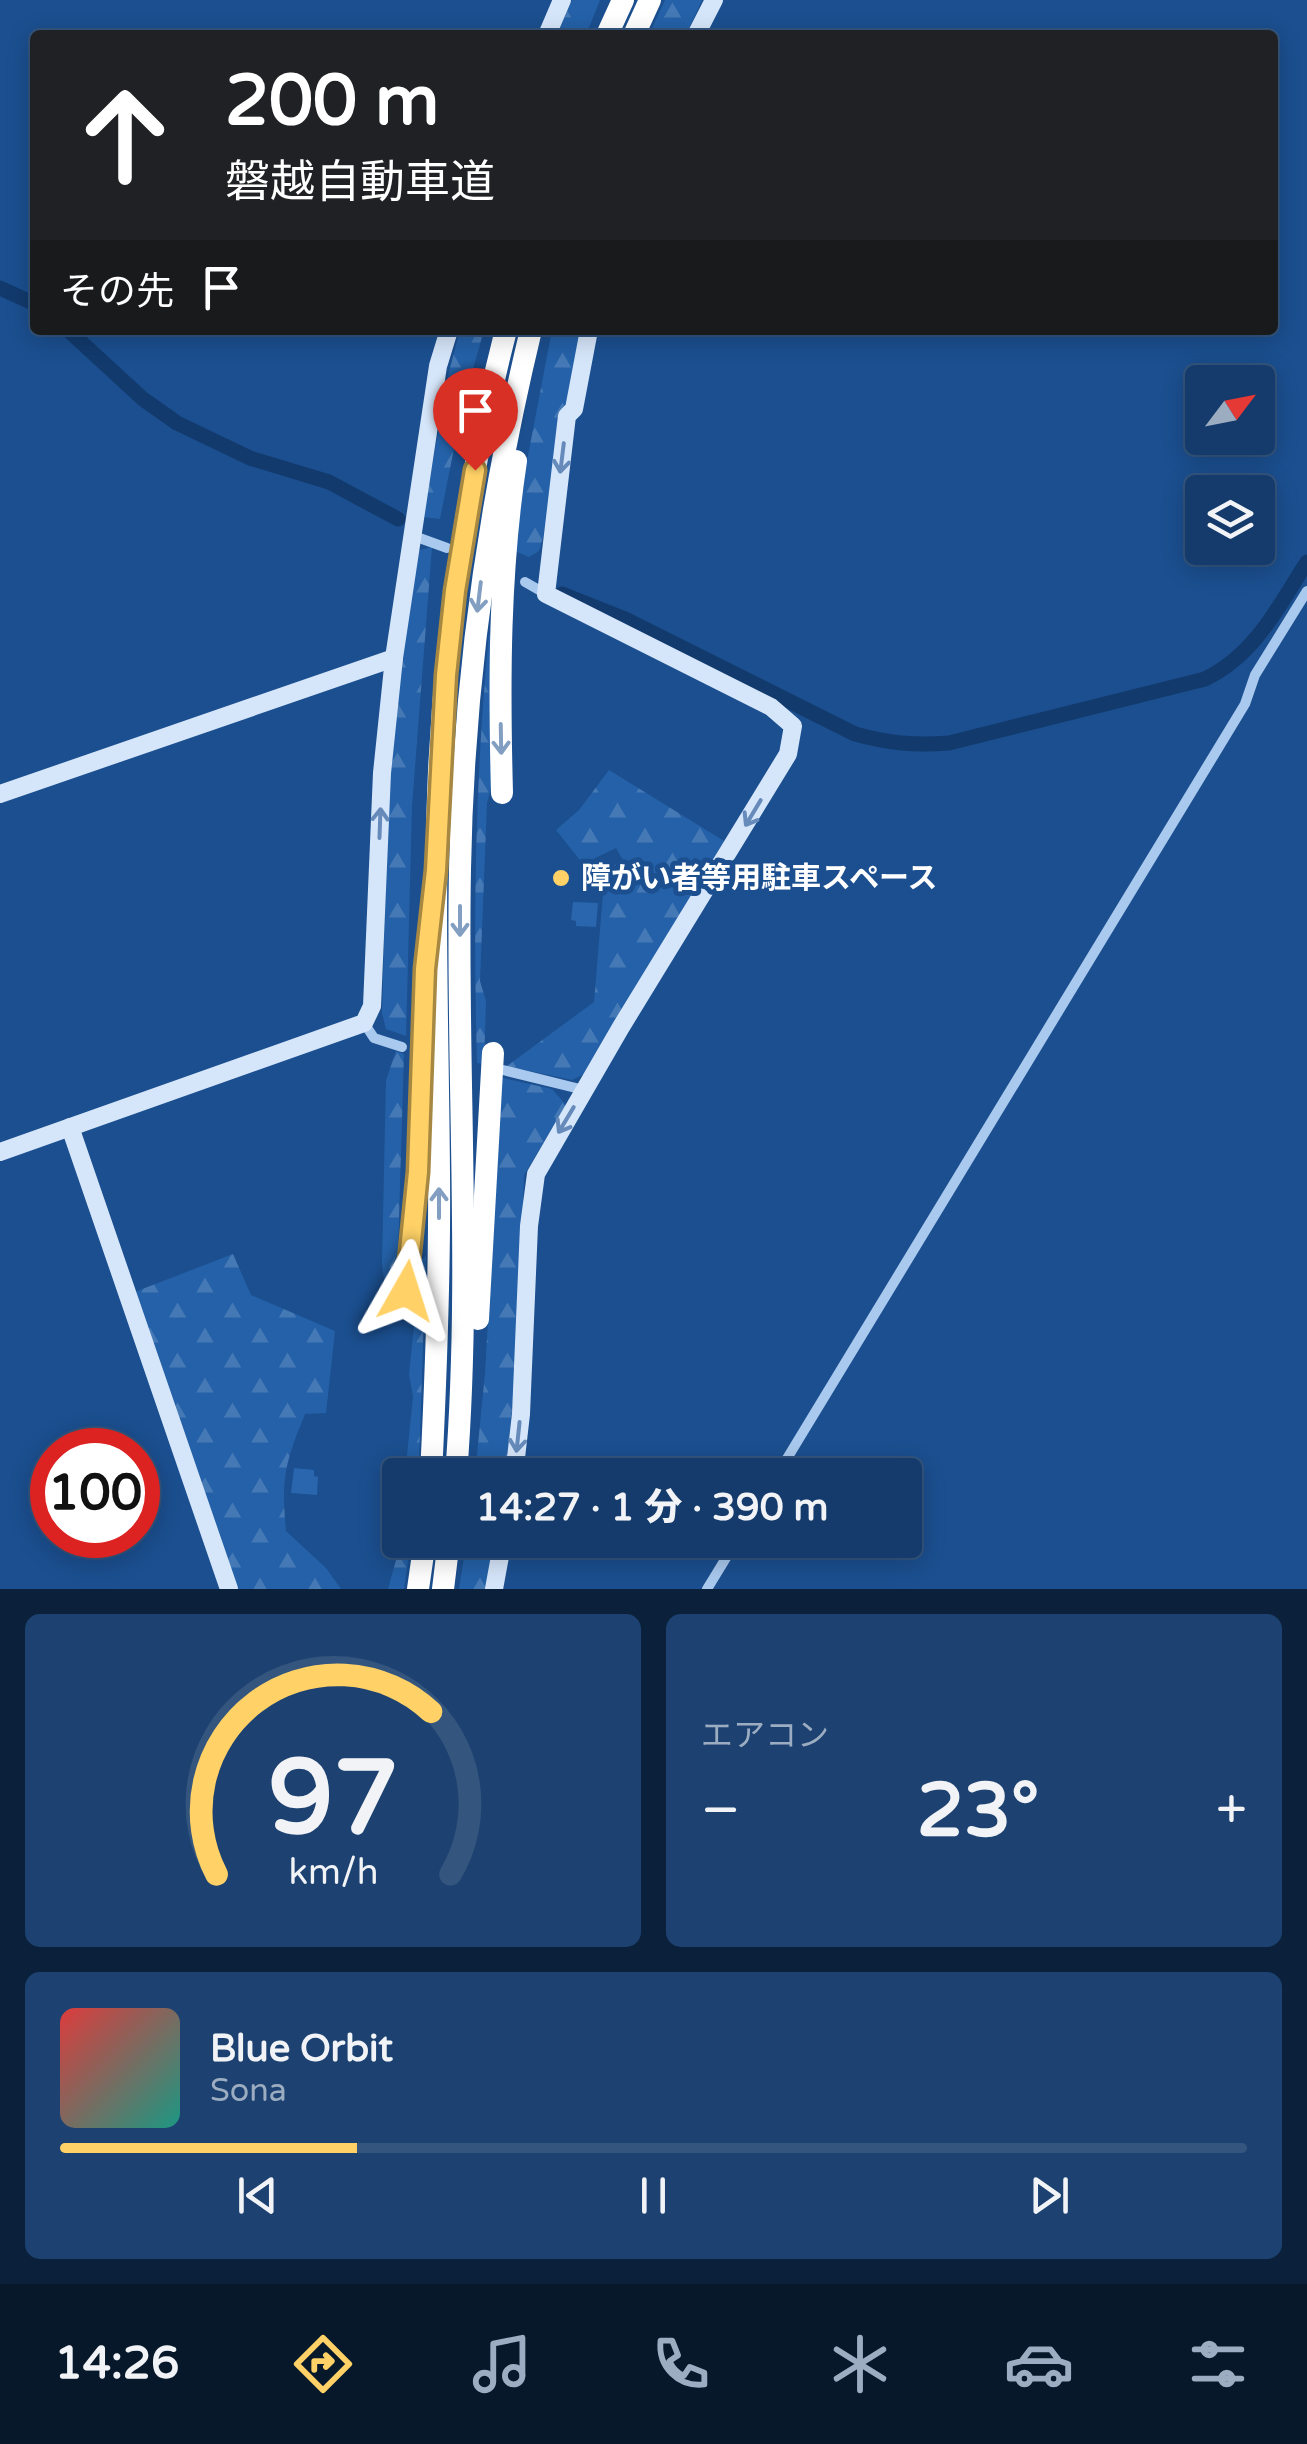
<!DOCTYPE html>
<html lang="ja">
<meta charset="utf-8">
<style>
body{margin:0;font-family:"Varela Round","Noto Sans JP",sans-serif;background:#1d4271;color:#f1f3f6;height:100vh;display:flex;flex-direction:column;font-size:38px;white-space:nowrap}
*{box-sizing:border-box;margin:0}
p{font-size:32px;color:#9dadc1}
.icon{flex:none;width:55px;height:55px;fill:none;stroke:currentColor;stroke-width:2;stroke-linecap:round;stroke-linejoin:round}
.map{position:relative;height:1589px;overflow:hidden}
.side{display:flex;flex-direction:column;gap:25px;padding:25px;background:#0b203b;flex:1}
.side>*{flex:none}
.hud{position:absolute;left:30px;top:30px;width:1248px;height:305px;border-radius:10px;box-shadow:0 5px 25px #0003,0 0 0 2px #33557e;background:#202124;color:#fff;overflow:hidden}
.needle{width:65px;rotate:58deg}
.buttons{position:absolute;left:1185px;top:365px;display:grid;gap:20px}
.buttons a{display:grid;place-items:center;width:90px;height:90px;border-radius:10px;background:#143b6b;box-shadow:0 5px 25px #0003,0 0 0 2px #33557e;font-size:50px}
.speed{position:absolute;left:30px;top:1428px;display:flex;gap:20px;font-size:50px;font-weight:700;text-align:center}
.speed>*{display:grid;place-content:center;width:130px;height:130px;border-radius:50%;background:#143b6b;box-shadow:0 5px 25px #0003,0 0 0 2px #33557e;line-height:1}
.speed .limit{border:15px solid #d22;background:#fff;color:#111}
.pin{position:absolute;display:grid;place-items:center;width:85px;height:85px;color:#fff;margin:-102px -42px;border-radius:50% 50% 50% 0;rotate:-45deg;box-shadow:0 0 10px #0007}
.pin .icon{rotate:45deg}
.me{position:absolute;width:110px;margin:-55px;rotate:6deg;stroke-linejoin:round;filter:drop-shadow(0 0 8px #0008)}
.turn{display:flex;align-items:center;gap:35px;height:210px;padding:0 30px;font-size:45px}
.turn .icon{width:130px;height:130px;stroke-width:2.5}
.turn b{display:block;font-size:70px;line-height:85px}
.then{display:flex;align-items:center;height:95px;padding:0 30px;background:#0003;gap:20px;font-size:38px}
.big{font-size:75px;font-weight:800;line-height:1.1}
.side .card{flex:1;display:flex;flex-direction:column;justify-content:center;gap:15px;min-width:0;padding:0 35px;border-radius:15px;background:#1d4271}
.side .dial{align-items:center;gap:0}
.dial svg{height:260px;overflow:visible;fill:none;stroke:#33557e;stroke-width:7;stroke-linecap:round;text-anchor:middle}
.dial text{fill:#f1f3f6;stroke:none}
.song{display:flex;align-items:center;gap:30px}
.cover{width:120px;height:120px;border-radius:15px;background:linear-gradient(135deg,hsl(0 70% 55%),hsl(170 70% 35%))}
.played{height:10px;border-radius:5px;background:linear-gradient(90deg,#ffd166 25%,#33557e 25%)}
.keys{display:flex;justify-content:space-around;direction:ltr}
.heat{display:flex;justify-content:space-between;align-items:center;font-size:55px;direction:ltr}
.side .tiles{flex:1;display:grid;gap:25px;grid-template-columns:1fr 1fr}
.card:last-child{grid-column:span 2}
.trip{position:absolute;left:382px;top:1458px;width:540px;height:100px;border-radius:10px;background:#143b6b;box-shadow:0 5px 25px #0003,0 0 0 2px #33557e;font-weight:800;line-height:100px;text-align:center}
.tab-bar{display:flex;height:160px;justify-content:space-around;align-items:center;background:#08182b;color:#9dadc1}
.tab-bar .icon{width:70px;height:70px}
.tab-bar .current{color:#ffd166}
.tab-bar b{font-size:45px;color:#f1f3f6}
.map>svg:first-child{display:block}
.forest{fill:url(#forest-firs)}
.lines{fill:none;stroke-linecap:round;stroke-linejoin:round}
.canal{stroke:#123a6d;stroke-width:15}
.building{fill:#2a66ad}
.street{stroke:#a9c9ee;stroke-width:10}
.secondary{stroke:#d6e6fa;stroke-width:18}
.highway{stroke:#fff;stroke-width:22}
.oneway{stroke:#668bba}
.oneway2{stroke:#829ec1}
.route-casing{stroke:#a68842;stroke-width:25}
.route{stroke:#ffd166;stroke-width:18}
.poi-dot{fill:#ffd166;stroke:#1b4f8f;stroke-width:4}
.labels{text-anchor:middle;stroke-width:10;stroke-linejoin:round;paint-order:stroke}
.poi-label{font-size:30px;font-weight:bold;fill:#fff;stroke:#1b4f8f;text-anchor:start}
</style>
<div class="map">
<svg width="1307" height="1589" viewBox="0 0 1307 1589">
<defs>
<pattern id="forest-firs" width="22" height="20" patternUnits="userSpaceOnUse" patternTransform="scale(2.5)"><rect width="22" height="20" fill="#2461a8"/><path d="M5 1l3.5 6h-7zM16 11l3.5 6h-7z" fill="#4579b5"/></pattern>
</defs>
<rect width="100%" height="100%" fill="#1b4f8f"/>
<g class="forest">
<path d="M572 0H600L586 35H557Z"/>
<path d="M665 0H702L686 35H649Z"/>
<path d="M460 330H484L462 408 440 519 423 517 449 372Z"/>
<path d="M552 330H581L543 538 539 551 529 557 515 551 526 466Z"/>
<path d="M432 547 412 806 406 1036 386 1029 382 1013 388 798 403 593 416 551Z"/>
<path d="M491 634 494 777 487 803 480 981 486 1001 484 1064 477 1063C473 919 475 777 489 635Z"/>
<path d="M609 770 724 841 584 1074 572 1080 507 1066 594 1002 605 870 623 860 616 848 583 864 556 830 579 810Z"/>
<path d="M396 1051 404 1054 398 1250 385 1288 382 1264 386 1080Z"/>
<path d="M502 1078 552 1089 566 1105 524 1175 516 1373 505 1475H475L485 1373Z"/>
<path d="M233 1254 251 1295 335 1331 326 1413 305 1414C285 1463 281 1478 286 1531L326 1568 341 1589H238L132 1293Z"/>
<path d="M426 1256 419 1463 418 1475H405L413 1397 409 1374 421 1260Z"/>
<path d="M400 1524V1540H411L404 1589H388L396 1560Z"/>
<path d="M467 1540H495L487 1589H459Z"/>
</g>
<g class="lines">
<g class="canal">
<path d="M0 288 35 304"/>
<path d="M68 330 143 399 177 423 250 458 329 482 398 519"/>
<path d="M562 594 625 619 855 734C888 743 915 746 949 743L1205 679C1255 655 1278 607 1307 562"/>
</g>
</g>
<g class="building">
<path d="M573 902 598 903 596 927 576 926V921L571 920Z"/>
<path d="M294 1468 314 1470V1476L318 1477 317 1495 291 1493Z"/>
</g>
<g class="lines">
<g class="street">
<path d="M414 536 447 548"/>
<path d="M525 582 546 594"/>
<path d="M364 1023 374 1038 402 1047"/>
<path d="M503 1070 584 1090"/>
<path d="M777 1475 1245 704 1255 675 1307 591"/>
<path d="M707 1589 737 1540"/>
</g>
<g class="secondary">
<path d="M547 35 562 0"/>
<path d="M696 35 714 0"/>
<path d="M0 794 394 658"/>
<path d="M70 1127 229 1589"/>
<path d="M0 1152 364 1023 372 1006 382 773 394 658 438 366 449 330"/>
<path d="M514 1475 521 1414 529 1226 536 1174 621 1027 788 754 793 726 771 707 546 594 567 416 574 409 589 330"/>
<path d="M494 1589 503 1540"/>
</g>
<g class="highway">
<path d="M607 35 623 0"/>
<path d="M634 35 650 0"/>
<path d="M502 793C499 681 499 572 516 461"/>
<path d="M406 1291 418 1172 423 1055"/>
<path d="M478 1319 493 1053"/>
<path d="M431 1475C436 1374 440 1274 439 1172 438 1038 433 905 439 771 446 622 469 474 506 330"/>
<path d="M456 1475C472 1273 456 1071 460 869 463 686 488 508 531 330"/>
<path d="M418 1589 425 1540"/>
<path d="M443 1589 449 1540"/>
</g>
</g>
<defs><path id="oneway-shaft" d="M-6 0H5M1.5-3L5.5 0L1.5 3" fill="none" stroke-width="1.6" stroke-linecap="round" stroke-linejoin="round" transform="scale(2.5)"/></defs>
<g class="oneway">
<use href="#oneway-shaft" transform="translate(562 458) rotate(97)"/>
<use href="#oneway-shaft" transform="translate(753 813) rotate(121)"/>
<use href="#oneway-shaft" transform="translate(380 823) rotate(-88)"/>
<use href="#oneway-shaft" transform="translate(566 1120) rotate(121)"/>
<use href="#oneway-shaft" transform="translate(518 1437) rotate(96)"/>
</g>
<g class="oneway2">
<use href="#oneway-shaft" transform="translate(479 597) rotate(97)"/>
<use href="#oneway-shaft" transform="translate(501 739) rotate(89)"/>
<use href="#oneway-shaft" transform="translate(460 921) rotate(90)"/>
<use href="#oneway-shaft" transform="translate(439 1203) rotate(-90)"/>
</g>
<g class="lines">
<g class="route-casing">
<path id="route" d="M406 1291 418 1172 425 969 436 870 446 675 455 591 475 470"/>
</g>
<use href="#route" class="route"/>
</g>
<circle class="poi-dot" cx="561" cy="878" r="10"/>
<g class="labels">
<g class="poi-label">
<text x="581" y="888">障がい者等用駐車スペース</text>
</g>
</g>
</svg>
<div class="buttons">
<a><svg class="needle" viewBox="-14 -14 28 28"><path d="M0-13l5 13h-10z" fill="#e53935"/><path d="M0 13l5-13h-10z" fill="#9dadc1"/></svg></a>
<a><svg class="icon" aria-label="layers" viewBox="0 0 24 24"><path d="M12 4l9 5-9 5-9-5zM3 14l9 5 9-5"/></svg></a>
</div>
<div class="speed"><div class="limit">100</div></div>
<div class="pin" style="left:475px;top:470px;background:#d93025"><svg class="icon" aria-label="arrive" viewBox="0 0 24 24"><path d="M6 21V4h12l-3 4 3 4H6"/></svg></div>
<svg class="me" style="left:406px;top:1291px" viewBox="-20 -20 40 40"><path d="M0-17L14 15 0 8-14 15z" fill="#ffd166" stroke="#fff" stroke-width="4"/></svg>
<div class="trip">14:27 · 1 分 · 390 m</div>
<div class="hud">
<div class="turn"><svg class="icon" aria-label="ahead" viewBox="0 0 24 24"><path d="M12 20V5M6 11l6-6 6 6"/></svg><div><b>200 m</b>磐越自動車道</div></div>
<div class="then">その先<svg class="icon" aria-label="arrive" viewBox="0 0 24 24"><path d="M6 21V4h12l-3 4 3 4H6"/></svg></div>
</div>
</div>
<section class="side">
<div class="tiles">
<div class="card dial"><svg viewBox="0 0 100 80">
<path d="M14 69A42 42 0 1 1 86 69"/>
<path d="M14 69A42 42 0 0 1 80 19" stroke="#ffd166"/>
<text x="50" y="56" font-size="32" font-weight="700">97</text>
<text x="50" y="72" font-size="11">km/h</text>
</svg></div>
<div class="card"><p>エアコン</p>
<div class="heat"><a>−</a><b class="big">23°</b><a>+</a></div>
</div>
<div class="card">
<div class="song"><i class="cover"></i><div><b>Blue Orbit</b><p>Sona</p></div></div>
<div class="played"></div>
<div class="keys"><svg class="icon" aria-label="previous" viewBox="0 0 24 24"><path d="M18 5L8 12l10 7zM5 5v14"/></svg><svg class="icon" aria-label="pause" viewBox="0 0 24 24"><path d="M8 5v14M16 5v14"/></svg><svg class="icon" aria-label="next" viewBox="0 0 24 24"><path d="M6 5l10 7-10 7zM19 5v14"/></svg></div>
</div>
</div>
</section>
<nav class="tab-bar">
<b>14:26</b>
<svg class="icon current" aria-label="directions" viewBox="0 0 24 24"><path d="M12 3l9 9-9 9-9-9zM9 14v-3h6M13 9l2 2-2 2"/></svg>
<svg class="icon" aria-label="music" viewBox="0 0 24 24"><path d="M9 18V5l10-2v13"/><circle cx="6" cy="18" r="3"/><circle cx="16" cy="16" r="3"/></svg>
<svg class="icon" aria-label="phone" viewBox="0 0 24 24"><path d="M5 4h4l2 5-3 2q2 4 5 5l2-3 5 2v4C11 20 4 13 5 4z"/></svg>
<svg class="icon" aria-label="climate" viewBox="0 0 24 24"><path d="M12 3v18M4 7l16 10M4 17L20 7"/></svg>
<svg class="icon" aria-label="car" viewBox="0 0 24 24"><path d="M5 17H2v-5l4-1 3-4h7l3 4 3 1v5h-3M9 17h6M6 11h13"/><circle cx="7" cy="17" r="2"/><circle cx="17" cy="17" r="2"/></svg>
<svg class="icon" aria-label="filters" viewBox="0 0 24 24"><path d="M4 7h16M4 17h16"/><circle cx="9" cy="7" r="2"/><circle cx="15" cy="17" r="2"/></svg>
</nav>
